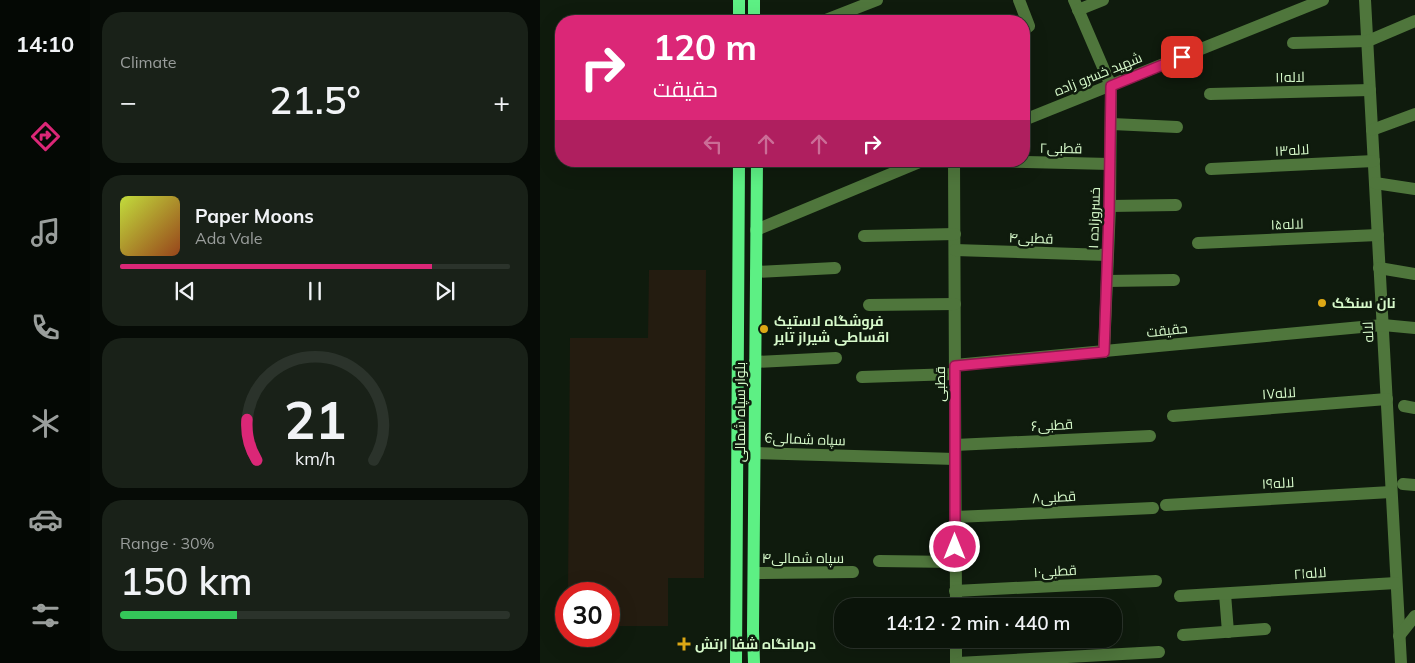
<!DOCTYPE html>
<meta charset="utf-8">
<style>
body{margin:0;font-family:Mulish,Cairo,sans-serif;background:#192118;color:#f1f3f6;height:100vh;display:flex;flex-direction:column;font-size:19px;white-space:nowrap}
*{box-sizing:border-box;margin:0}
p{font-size:16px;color:#9a9e9c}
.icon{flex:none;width:28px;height:28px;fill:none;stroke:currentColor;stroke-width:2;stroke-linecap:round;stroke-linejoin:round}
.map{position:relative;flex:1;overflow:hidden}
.panel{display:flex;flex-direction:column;gap:12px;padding:12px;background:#060b06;width:450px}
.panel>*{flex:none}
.hud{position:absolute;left:15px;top:15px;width:475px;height:152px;border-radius:20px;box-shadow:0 5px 20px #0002,0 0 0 1px #2b332b;background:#db2777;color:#fff;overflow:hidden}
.speed{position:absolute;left:15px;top:582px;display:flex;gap:10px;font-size:25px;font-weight:700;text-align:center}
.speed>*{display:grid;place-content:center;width:65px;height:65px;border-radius:50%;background:#0b140a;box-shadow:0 5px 20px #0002,0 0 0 1px #2b332b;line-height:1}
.speed .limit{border:8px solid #d22;background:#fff;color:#111}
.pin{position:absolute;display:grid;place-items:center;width:42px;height:42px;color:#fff;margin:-21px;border-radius:10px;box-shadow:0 2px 8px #0006}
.me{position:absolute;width:55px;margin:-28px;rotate:0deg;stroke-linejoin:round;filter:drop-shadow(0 0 4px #0008)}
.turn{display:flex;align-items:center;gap:18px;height:105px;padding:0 15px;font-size:22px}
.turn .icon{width:65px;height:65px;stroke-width:2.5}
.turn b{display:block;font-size:35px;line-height:42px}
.lanes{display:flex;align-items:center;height:48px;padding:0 15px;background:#0003;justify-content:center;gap:25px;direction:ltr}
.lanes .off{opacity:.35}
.big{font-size:38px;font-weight:600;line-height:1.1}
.panel .widget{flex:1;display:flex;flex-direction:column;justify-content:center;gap:8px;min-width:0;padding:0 18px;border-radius:20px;background:#192118}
.panel .dial{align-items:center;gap:0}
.dial svg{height:130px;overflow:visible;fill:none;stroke:#2b332b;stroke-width:7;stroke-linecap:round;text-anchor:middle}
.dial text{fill:#f1f3f6;stroke:none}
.song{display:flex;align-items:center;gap:15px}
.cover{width:60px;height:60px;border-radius:8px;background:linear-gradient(135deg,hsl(70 70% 55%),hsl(20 70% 35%))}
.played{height:5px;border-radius:2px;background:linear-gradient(90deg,#db2777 80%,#2b332b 80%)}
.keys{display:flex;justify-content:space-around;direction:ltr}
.heat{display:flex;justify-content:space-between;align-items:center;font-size:28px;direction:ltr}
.charge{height:8px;border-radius:4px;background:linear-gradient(90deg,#34c759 30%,#2b332b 0)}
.trip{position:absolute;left:294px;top:598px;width:288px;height:50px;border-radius:20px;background:#0b140a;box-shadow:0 5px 20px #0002,0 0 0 1px #2b332b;font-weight:600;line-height:50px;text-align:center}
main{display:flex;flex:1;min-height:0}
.dock{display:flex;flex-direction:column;width:90px;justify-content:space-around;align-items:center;background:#040804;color:#9a9e9c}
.dock .icon{width:35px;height:35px}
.dock .selected{color:#db2777}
.dock b{font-size:22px;color:#f1f3f6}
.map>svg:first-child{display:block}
.green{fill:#241c10}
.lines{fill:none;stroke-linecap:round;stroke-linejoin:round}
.minor{stroke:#4f763c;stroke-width:12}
.major{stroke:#5df084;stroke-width:12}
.route-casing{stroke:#8e194d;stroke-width:12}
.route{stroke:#db2777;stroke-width:9}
.poi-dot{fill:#dda815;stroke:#0f1b0d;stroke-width:2}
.labels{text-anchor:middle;stroke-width:5;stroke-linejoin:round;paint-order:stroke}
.street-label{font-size:14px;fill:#d7facb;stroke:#0f1b0d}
.poi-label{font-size:14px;font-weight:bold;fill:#d7facb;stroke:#0f1b0d;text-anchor:start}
</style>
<main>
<nav class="dock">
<b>14:10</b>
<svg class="icon selected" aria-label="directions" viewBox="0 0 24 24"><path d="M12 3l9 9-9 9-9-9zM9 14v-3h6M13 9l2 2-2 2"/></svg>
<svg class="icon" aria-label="music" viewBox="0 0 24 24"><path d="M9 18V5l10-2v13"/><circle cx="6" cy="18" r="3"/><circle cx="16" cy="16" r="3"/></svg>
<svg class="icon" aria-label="phone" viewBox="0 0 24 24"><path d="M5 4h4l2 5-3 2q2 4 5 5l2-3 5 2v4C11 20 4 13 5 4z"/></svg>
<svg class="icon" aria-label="climate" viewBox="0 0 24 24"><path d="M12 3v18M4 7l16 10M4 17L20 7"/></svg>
<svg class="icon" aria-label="car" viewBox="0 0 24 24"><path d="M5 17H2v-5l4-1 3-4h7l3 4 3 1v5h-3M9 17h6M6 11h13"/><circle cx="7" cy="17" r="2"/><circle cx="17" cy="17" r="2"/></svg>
<svg class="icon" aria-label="filters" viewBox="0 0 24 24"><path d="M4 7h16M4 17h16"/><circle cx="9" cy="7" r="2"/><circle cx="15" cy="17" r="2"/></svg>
</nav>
<section class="panel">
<div class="widget"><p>Climate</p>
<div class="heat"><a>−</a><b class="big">21.5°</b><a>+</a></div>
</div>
<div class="widget">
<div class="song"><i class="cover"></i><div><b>Paper Moons</b><p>Ada Vale</p></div></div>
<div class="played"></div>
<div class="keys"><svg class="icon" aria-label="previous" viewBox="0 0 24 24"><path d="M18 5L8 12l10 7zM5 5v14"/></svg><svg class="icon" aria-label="pause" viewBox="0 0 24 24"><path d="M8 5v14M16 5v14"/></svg><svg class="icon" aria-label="next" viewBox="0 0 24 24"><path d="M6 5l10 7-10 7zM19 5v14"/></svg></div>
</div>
<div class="widget dial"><svg viewBox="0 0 100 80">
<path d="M14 69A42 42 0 1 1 86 69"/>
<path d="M14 69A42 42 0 0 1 8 44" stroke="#db2777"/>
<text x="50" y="56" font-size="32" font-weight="700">21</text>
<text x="50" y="72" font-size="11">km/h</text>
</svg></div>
<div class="widget"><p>Range · 30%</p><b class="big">150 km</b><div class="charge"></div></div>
</section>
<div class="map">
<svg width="875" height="663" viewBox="0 0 875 663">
<rect width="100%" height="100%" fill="#0f1b0d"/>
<path class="green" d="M109 270H166L164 578H128V626H69V594H28L30 338H108Z"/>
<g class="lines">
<g class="minor">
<path d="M479 0 489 26 484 30"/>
<path d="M534 0 571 86 570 206 564 352"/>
<path d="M825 0 861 663"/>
<path d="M538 10 563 0"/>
<path d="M283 21 337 0"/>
<path d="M753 43 828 41 875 21"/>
<path d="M670 94 830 90"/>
<path d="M484 120 783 0"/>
<path d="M572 124 637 127"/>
<path d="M832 130 875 114"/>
<path d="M414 161 416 606"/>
<path d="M442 161 570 164"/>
<path d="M671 169 834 161"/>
<path d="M835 183 875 189"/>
<path d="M570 206 636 205"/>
<path d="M216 230 382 161"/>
<path d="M324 236 415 234"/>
<path d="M658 243 838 235"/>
<path d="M415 250 567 255"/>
<path d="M839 268 875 274"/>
<path d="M216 272 295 268"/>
<path d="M567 281 634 280"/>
<path d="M329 305 415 304"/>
<path d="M215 362 296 358"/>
<path d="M415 365 843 325 875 328"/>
<path d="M322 377 415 374"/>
<path d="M864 406 875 408"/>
<path d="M633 416 847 399"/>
<path d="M415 445 610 436"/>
<path d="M214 453 415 459"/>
<path d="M863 484 875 485"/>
<path d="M626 505 851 492"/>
<path d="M415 517 613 508"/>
<path d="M339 561 415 562"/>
<path d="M214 573 313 572"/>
<path d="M415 591 616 581"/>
<path d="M685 594 688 632"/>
<path d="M640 596 856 583"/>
<path d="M643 635 725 629"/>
<path d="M859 636 875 616"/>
<path d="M416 639V663"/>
<path d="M418 663 619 652"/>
</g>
<g class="major">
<path d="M199 0V21"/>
<path d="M214 0V21"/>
<path d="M196 663 199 161"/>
<path d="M214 663 213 631 217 161"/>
</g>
</g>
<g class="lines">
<g class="route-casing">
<path id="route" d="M415 547V366L564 352 569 213 571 86 642 57"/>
</g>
<use href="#route" class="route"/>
</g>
<g class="poi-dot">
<circle cx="782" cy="303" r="5"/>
<circle cx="224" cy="329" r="5"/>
<path d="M141.5 636.5h5v5h5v5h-5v5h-5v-5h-5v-5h5z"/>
</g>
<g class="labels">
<g class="street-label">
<text transform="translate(558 74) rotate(-22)" y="5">شهید خسرو زاده</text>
<text transform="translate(750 77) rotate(-1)" y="5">لاله۱۱</text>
<text transform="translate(521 148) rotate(1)" y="5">قطبی۲</text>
<text transform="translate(752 150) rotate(-3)" y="5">لاله۱۳</text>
<text transform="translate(554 218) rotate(-88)" y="5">خسروزاده ۱</text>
<text transform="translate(747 224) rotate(-2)" y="5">لاله۱۵</text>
<text transform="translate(491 238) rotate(2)" y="5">قطبی۴</text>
<text transform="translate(627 330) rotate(-6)" y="5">حقیقت</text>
<text transform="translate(828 332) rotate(-93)" y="5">لاله</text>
<text transform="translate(400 384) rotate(-90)" y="5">قطبی</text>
<text transform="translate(739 393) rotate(-4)" y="5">لاله۱۷</text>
<text transform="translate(200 412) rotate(-90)" y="5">بلوار سپاه شمالی</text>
<text transform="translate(512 425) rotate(-3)" y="5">قطبی۶</text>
<text transform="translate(265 439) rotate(2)" y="5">6سپاه شمالی</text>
<text transform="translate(738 483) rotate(-3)" y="5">لاله۱۹</text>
<text transform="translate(514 497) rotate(-3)" y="5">قطبی۸</text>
<text x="263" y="563">سپاه شمالی۴</text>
<text transform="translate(515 571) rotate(-3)" y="5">قطبی۱۰</text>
<text transform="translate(770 573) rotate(-4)" y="5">لاله۲۱</text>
</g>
<g class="poi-label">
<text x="792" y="308">نان سنگک</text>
<text x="234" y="326">فروشگاه لاستیک<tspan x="234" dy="16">اقساطی شیراز تایر</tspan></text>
<text x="155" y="649">درمانگاه شفا ارتش</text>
</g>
</g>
</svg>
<div class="speed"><div class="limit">30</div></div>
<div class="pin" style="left:642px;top:57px;background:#d93025"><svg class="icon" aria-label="arrive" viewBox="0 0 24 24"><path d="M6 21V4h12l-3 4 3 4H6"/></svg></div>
<svg class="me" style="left:415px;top:547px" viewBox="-20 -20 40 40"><circle r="17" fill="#db2777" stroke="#fff" stroke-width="3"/><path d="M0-11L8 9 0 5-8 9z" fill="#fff"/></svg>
<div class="trip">14:12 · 2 min · 440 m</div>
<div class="hud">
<div class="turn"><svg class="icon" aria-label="right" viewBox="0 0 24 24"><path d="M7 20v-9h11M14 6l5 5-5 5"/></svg><div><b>120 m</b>حقیقت</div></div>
<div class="lanes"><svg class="icon off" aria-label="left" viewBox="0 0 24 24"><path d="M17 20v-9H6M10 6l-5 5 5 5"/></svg><svg class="icon off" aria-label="ahead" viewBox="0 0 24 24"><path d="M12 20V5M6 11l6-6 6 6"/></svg><svg class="icon off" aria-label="ahead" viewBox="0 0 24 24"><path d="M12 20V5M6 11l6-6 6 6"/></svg><svg class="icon" aria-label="right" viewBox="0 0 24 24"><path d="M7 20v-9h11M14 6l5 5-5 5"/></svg></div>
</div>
</div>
</main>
